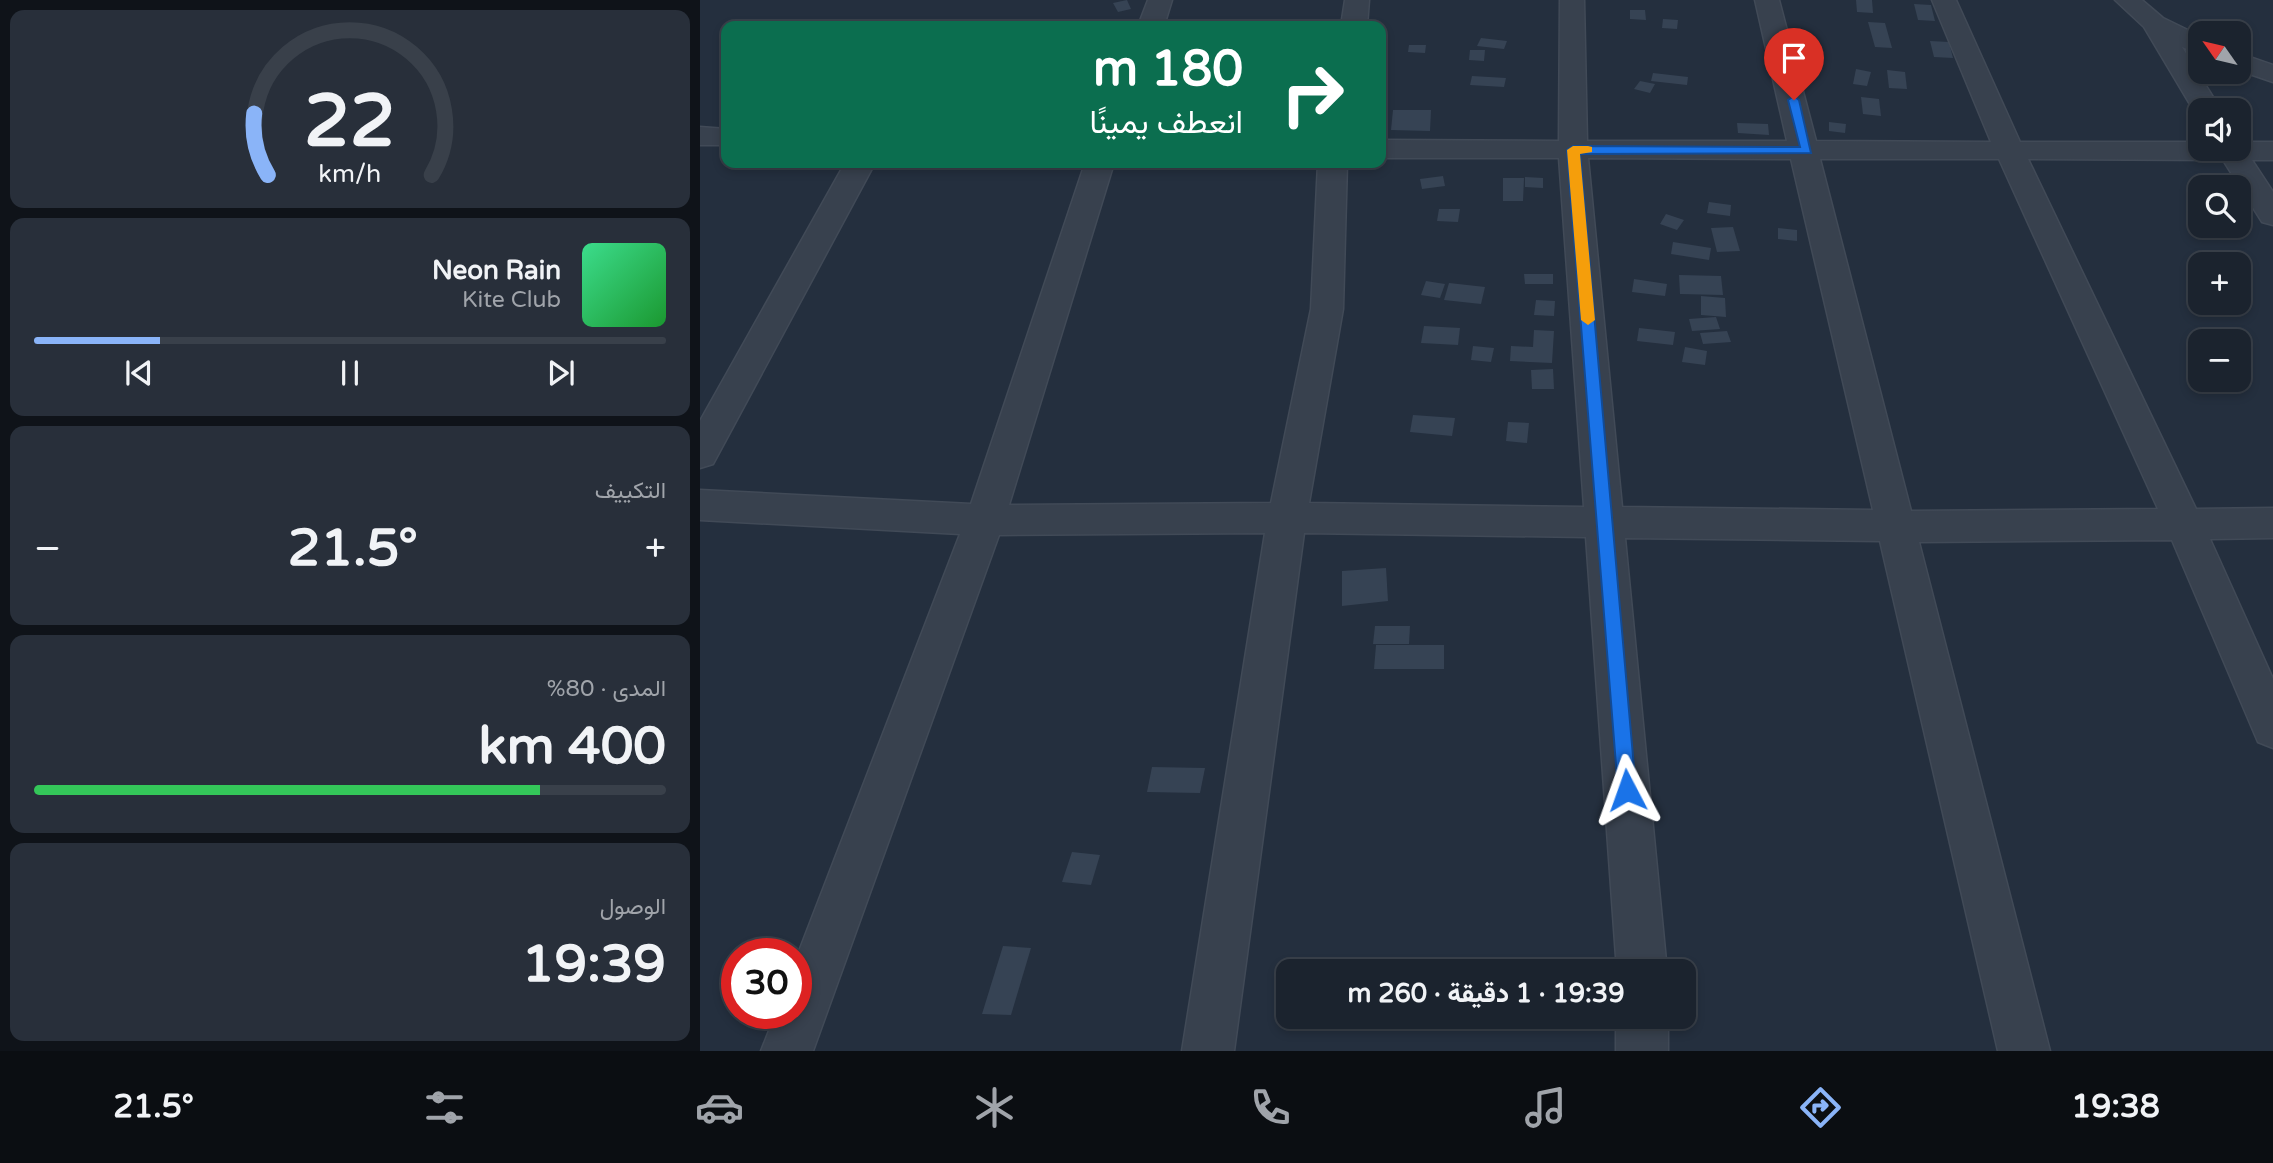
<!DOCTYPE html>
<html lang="ar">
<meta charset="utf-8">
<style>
body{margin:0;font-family:"Varela Round",Vazirmatn,sans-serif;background:#282f3a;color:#f1f3f6;direction:rtl;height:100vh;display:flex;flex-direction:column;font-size:26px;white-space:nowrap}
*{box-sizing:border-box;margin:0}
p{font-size:23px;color:#a0a4aa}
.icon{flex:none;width:38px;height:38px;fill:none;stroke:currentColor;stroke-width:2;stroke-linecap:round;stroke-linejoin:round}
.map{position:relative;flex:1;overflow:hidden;direction:ltr}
.drawer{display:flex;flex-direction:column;gap:10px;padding:10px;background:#0f1319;width:700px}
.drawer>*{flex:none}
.hud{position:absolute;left:21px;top:21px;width:665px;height:147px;border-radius:14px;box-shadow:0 4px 10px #0003,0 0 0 2px #39404a;direction:rtl;background:#0b6e4f;color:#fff;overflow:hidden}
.needle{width:46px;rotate:304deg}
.tools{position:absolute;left:1488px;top:21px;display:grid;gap:14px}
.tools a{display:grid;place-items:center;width:63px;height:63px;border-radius:14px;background:#1b232e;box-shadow:0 4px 10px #0003,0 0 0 2px #39404a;font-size:35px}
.speed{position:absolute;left:21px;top:938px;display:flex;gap:14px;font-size:35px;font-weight:700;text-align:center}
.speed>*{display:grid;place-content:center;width:91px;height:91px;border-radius:50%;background:#1b232e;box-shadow:0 4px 10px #0003,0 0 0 2px #39404a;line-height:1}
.speed .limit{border:10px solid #d22;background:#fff;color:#111}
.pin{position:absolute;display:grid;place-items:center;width:60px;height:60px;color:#fff;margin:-72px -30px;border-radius:50% 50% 50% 0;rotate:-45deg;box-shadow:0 0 7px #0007}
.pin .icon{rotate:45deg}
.me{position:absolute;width:77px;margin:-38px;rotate:356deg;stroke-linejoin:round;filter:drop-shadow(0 0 5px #0008)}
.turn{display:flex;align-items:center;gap:24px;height:147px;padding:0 28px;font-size:32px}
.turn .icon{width:91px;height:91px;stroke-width:2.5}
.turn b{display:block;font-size:49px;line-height:60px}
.big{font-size:52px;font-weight:800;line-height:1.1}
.drawer .card{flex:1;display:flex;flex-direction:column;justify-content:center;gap:10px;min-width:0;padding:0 24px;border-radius:14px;background:#282f3a}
.drawer .dial{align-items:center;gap:0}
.dial svg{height:182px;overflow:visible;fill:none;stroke:#39404a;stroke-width:7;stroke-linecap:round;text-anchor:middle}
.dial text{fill:#f1f3f6;stroke:none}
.song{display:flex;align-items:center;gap:21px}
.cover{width:84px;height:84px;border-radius:10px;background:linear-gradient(135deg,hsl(150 70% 55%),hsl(130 70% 35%))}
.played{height:7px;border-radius:4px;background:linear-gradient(90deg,#8ab4f8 20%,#39404a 20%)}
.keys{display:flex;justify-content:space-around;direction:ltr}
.heat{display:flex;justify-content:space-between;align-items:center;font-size:38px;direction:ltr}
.charge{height:10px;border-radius:5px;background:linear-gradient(90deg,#34c759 80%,#39404a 0)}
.trip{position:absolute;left:576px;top:959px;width:420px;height:70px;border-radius:14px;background:#1b232e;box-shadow:0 4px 10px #0003,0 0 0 2px #39404a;font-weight:800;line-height:70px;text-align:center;direction:rtl}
.menu{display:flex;height:112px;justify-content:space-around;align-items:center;background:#0b0e12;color:#a0a4aa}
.menu .icon{width:49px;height:49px}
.menu .on{color:#8ab4f8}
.menu b{font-size:32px;color:#f1f3f6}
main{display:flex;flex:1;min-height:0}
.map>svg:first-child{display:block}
.building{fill:#364354}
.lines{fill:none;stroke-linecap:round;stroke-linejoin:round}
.minor-casing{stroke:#414a57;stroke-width:3}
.minor{fill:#38414e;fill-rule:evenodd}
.route{fill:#1a73e8;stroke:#114b97;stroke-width:2}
.slow{fill:#f59e0b}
</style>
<main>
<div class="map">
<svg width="1573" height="1051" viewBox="0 0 1573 1051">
<rect width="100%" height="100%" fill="#242f3e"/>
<g class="building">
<path d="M427 0 431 9 418 12 413 3Z"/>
<path d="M1156 0H1172L1173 13 1157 12Z"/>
<path d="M1214 4 1231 5 1235 21 1218 20Z"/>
<path d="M930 10H945L946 20 930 19Z"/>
<path d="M963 19 978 20 977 29 962 28Z"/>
<path d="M1168 22 1185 23 1192 48 1175 47Z"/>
<path d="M781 38 807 41 804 49 777 46Z"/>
<path d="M1230 41 1249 42 1253 58 1234 57Z"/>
<path d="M709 45H726L725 53 708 52Z"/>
<path d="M770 50H785L784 61 769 60Z"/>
<path d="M1156 69 1171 72 1167 86 1153 84Z"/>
<path d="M1187 70 1205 72 1207 89 1189 88Z"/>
<path d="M953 73 988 77 987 85 951 81Z"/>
<path d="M772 76 806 78 804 87 770 85Z"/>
<path d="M940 81 955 84 950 93 934 89Z"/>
<path d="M1161 97 1179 99 1181 116 1163 114Z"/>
<path d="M693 110H731L730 131 691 130Z"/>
<path d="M1129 122 1146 124 1145 133 1129 131Z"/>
<path d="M1037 123 1068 124 1069 135 1038 133Z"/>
<path d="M743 176 745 186 722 189 720 179Z"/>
<path d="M825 177 843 178V188L825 187Z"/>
<path d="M803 178H824L823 201H803Z"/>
<path d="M1009 202 1031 205 1030 216 1007 213Z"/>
<path d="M739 209H760L758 222 737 221Z"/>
<path d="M966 214 984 220 977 230 960 224Z"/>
<path d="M1033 227 1040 251 1017 252 1011 228Z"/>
<path d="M1078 228 1097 230V241L1078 239Z"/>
<path d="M973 242 1011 248 1009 260 971 254Z"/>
<path d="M824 274H853V284H825Z"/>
<path d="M979 275 1021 276 1023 295 980 294Z"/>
<path d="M934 279 967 284 965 296 932 292Z"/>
<path d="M726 281 745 284 740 298 721 295Z"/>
<path d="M749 283 785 287 781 304 744 300Z"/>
<path d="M1001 296 1025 298 1026 317 1001 315Z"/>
<path d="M836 300 855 301 854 316 834 315Z"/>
<path d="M1016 317 1020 329 992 331 989 319Z"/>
<path d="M724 326 760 328 758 345 721 343Z"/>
<path d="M939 328 975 332 973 345 937 341Z"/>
<path d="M834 330 854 331 852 363 810 361 811 346 833 347Z"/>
<path d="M1027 331 1031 342 1003 344 1000 333Z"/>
<path d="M773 346 794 348 791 362 771 360Z"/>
<path d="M985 347 1007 351 1005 365 982 362Z"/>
<path d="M853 369 854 389H832L831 370Z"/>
<path d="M713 415 755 418 752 436 710 432Z"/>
<path d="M808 422 829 423 827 443 806 441Z"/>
<path d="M686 568 688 601 642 606V571Z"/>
<path d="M675 626H710L709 644H673Z"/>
<path d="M676 645H744V669H674Z"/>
<path d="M452 767 505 768 500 793 447 792Z"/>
<path d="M372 852 400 855 391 885 362 882Z"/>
<path d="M303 946 331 948 311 1015 282 1014Z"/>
</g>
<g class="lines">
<g class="minor-casing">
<g id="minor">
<path d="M448 0H472L464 26H438Z"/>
<path d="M645 0H669L667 26H641Z"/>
<path d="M860 0H884L887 141H1087L1055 0H1079L1116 141 1291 142 1232 0H1256L1320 142H1500V149H1538V142H1573V160H1552L1573 192V225L1562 222 1523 160 1328 159 1496 509 1573 508V538L1510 539 1573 679V748L1558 742 1472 540 1219 542 1350 1051H1298L1180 541 925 538 967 971H917L886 537 604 533 534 1051H482L565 533 299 535 113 1051H61L76 1013H96V959L260 534 0 520V490L271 504 385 163H414L309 505 571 503 611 309 618 163H647L643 309 609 503 884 507 859 158H681V140L859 141ZM888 158 1091 159 1173 510 922 507ZM1120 159H1299L1458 509 1211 511Z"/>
<path d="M1415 0H1442L1463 18 1500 36V54L1482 47 1521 110H1500V117L1497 116 1444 27Z"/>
<path d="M1538 53 1573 65V82L1538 70Z"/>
<path d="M0 127 26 129V145H0Z"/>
<path d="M145 163H175L13 464 0 468V421Z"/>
<rect x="916" y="1017" width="52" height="34"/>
</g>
</g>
<use href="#minor" class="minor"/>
</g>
<path class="route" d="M1094 96 1099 100 1111 153 880 154 936 790 934 796 927 799 920 796 918 790 867 150 873 146 1100 147 1088 100Z"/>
<path class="slow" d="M888 146 892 147V152L880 154 895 320 888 325 881 320 867 150 873 146Z"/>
</svg>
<div class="tools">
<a><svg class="needle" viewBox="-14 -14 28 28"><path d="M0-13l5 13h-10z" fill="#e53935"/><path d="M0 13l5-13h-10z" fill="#a0a4aa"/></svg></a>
<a><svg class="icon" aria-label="sound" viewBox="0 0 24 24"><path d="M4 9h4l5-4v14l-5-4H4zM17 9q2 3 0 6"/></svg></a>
<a><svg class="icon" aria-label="search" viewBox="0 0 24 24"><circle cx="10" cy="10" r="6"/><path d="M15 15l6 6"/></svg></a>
<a>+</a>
<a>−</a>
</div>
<div class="speed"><div class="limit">30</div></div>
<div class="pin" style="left:1094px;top:100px;background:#d93025"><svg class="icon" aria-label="arrive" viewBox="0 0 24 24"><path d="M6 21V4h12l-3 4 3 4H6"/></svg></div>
<svg class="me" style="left:927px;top:790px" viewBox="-20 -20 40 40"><path d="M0-17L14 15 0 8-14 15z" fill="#1a73e8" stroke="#fff" stroke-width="4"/></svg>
<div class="trip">19:39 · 1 دقيقة · 260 m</div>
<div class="hud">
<div class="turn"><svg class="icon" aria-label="right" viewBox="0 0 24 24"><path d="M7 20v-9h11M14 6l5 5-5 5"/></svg><div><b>180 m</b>انعطف يمينًا</div></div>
</div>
</div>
<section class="drawer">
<div class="card dial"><svg viewBox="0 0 100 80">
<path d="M14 69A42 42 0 1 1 86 69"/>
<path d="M14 69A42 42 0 0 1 8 42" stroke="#8ab4f8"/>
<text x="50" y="56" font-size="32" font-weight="700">22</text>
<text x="50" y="72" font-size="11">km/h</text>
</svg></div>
<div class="card">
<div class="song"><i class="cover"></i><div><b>Neon Rain</b><p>Kite Club</p></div></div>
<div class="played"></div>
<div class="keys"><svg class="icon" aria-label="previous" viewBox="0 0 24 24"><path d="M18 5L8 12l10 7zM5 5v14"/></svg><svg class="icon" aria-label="pause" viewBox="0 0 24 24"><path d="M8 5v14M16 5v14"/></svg><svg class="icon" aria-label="next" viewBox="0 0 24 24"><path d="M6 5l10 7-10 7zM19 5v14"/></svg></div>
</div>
<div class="card"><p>التكييف</p>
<div class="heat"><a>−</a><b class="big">21.5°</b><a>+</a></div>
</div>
<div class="card"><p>المدى · 80%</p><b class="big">400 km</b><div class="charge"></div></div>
<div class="card"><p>الوصول</p><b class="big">19:39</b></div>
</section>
</main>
<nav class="menu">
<b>19:38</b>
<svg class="icon on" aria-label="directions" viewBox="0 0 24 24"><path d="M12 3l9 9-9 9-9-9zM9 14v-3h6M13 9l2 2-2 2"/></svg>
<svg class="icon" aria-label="music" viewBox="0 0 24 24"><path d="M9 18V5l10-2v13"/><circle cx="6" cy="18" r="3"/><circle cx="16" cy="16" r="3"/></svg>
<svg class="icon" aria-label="phone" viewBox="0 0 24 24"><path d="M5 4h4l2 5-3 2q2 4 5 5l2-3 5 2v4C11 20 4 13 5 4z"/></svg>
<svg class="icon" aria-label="climate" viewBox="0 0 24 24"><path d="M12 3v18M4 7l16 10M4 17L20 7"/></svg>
<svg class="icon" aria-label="car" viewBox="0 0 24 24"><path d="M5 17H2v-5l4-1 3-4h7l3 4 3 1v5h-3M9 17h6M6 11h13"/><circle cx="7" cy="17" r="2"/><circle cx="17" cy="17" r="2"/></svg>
<svg class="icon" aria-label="filters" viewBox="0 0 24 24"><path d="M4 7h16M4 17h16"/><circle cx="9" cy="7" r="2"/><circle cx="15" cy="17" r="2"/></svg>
<b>21.5°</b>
</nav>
